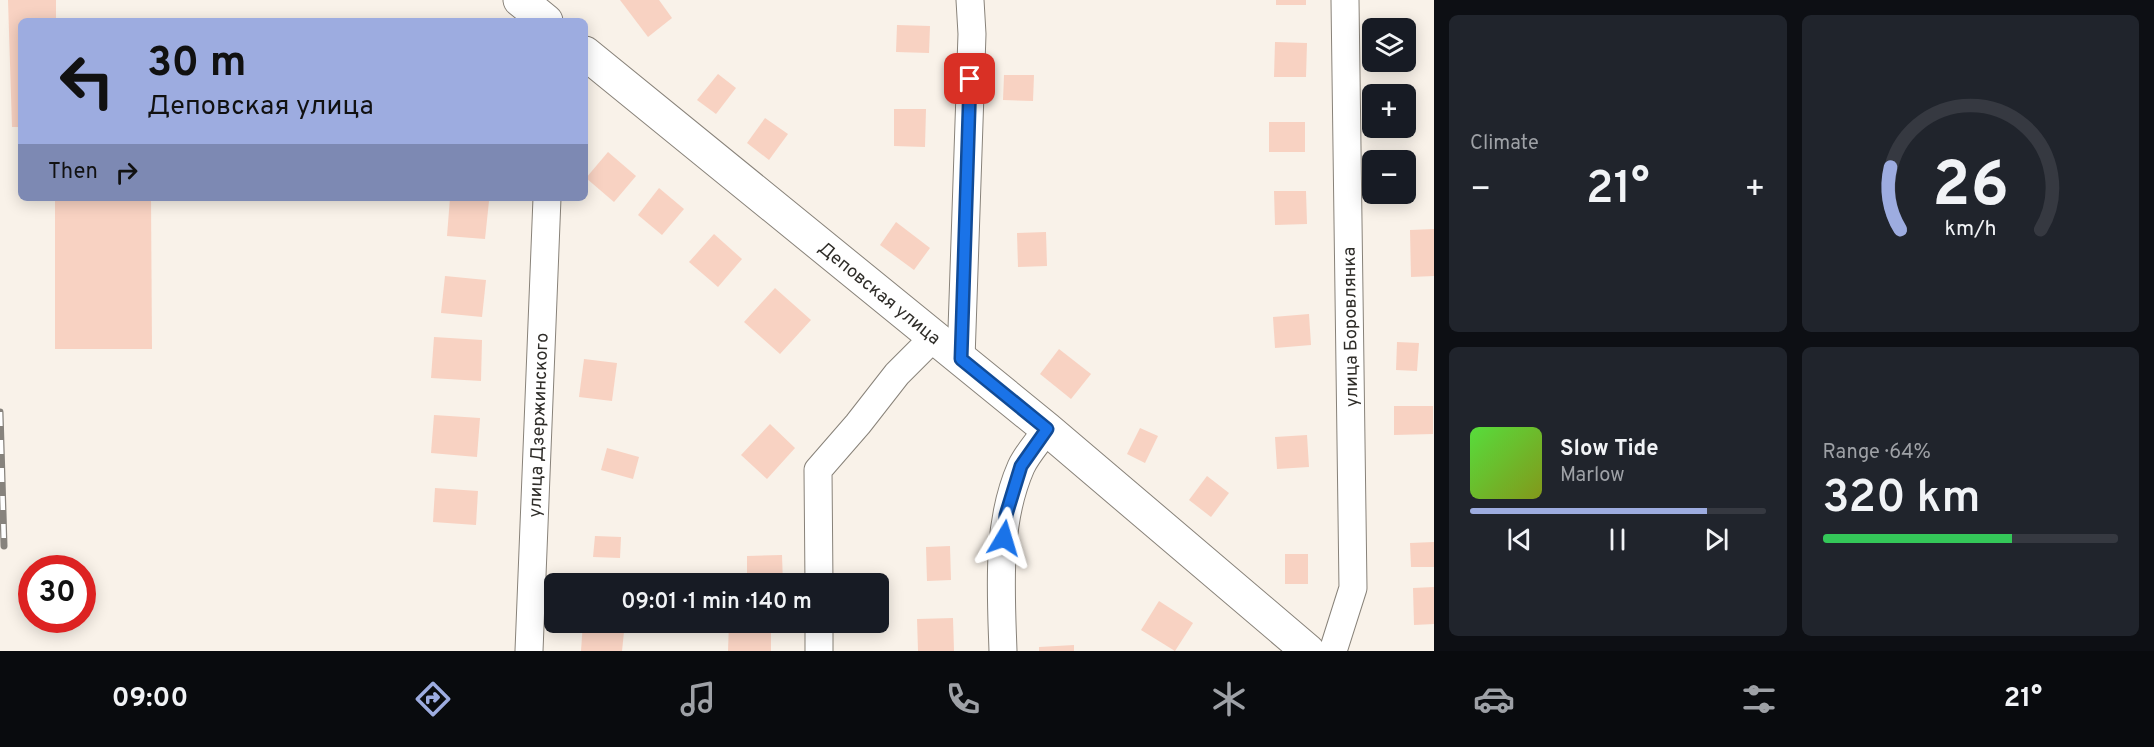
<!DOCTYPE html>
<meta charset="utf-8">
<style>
body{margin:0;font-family:Overpass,sans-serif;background:#20242c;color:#f1f3f6;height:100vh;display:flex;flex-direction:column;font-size:22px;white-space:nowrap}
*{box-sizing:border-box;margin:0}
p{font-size:20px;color:#9ea1a6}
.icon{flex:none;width:33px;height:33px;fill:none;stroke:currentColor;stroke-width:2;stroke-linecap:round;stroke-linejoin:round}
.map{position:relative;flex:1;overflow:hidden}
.side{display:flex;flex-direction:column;gap:15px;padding:15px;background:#0d0f14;width:720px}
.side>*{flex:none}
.banner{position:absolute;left:18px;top:18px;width:570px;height:183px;border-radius:9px;box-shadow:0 3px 15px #0003;background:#9dace0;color:#111;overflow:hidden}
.tools{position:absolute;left:1362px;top:18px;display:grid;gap:12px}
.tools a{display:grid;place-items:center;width:54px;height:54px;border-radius:9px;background:#171b24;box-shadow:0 3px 15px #0003;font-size:30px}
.speed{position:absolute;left:18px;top:555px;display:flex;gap:12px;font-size:30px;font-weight:700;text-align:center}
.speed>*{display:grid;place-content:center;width:78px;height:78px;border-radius:50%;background:#171b24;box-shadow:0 3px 15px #0003;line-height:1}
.speed .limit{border:9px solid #d22;background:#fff;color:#111}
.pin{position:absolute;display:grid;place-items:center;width:51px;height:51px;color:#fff;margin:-26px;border-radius:12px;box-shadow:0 3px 9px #0006}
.me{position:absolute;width:66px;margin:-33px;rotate:7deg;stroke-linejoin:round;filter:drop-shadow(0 0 4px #0008)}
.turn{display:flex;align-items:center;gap:21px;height:126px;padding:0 30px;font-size:27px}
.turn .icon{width:78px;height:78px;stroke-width:2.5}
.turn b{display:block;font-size:42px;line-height:51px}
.then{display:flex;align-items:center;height:57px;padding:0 30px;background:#0003;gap:12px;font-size:22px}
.big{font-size:45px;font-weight:600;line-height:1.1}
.side .card{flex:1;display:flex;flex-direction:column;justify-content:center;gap:9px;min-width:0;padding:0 21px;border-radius:9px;background:#20242c}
.side .dial{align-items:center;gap:0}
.dial svg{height:156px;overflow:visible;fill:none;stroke:#363941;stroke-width:7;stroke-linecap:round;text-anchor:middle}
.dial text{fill:#f1f3f6;stroke:none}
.song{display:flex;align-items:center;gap:18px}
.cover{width:72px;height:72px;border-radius:9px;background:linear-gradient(135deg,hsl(110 70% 55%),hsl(70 70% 35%))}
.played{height:6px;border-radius:3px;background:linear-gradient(90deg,#9dace0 80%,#363941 80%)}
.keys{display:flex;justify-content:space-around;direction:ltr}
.heat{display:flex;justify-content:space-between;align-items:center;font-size:33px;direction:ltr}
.charge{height:9px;border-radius:4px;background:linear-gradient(90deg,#34c759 64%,#363941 0)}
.side .tiles{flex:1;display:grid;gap:15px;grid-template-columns:repeat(2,1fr)}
.trip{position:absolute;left:544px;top:573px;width:345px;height:60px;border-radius:9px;background:#171b24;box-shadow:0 3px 15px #0003;font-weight:600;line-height:60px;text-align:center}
.tabs{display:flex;height:96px;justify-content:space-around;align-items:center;background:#090b0e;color:#9ea1a6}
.tabs .icon{width:42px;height:42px}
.tabs .active{color:#9dace0}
.tabs b{font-size:27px;color:#f1f3f6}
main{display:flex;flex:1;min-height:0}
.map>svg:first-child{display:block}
.building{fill:#f8d2c2}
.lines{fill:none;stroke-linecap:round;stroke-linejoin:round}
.street-casing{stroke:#888279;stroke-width:29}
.secondary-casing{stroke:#888279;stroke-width:35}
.street{stroke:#fff;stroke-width:27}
.secondary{stroke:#fff;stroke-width:33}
.rail-casing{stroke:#87837d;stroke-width:7}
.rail{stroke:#fff;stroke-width:4.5;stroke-dasharray:14;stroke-linecap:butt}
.route-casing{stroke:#114b97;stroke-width:15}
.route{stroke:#1a73e8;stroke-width:10}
.labels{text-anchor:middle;stroke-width:4.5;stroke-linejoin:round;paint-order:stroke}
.street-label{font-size:18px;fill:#2f2d29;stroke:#fff}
</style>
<main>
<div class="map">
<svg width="1434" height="651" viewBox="0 0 1434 651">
<rect width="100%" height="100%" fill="#f9f2e9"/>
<g class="building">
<path d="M8 0H56V21H21V127H12Z"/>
<path d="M620 0H659L672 18 648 37Z"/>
<rect x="1276" y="0" width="30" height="5"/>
<path d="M897 25 930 26 929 53 896 52Z"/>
<path d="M1275 42 1307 43 1306 77H1274Z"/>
<path d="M718 74 736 88 716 114 697 100Z"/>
<path d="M1004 75H1034L1033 101 1003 100Z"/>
<path d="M894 109H926L925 147 894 146Z"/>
<path d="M765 118 788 134 769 160 747 143Z"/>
<rect x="1269" y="122" width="36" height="30"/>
<path d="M608 152 636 176 614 202 586 178Z"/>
<path d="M659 188 684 209 662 235 638 215Z"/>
<path d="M1274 191H1306L1307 224 1275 225Z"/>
<path d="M55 198H151L152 349H55Z"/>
<path d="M450 198 489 201 485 239 447 236Z"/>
<path d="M896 222 930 248 914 270 880 245Z"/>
<path d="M1434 229V276L1411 277 1410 230Z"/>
<path d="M1046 232 1047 266 1018 267 1017 233Z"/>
<path d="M714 234 742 259 718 287 689 262Z"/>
<path d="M445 276 486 280 482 317 441 313Z"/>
<path d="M775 288 811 320 780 354 744 322Z"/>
<path d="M1309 314 1311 345 1275 348 1273 317Z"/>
<path d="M434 337 482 340 481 381 431 378Z"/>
<path d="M1397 342 1419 343 1417 371 1396 370Z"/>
<path d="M1059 349 1091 374 1071 399 1040 374Z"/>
<path d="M584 359 617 363 612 401 579 397Z"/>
<path d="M1394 406H1433V434L1394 435Z"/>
<path d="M434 415 480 418 477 457 431 453Z"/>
<path d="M770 424 795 448 767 479 741 455Z"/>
<path d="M1140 428 1158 436 1145 463 1127 454Z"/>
<path d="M1307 435 1309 467 1277 469 1275 437Z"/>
<path d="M607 448 639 457 633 479 601 470Z"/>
<path d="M1207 476 1229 493 1211 517 1189 500Z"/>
<path d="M435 488 478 491 476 525 433 522Z"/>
<path d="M595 536 621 537 620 558 593 557Z"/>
<path d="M1434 542V567H1411L1410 543Z"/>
<path d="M950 546 951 580 927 581 926 547Z"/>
<rect x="1285" y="554" width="23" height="30"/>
<path d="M782 555 783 584H747V556Z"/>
<path d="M1434 587V624L1414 625 1413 588Z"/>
<path d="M1159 601 1193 623 1175 651 1141 630Z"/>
<path d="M953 618 954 651H918L917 619Z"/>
<path d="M583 622H625L622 651H581Z"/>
<path d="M729 622 771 623V651H728Z"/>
<path d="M1074 645V651H1039V647Z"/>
</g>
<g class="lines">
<g class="street-casing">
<g id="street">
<path d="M961 359 972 34 970 0"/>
<path d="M819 584 818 470 858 424 897 374 934 337"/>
<path d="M819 622V651"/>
<path id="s1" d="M529 651 547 198"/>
<path d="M1003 651C1001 590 996 524 1021 467 1027 454 1039 441 1047 429"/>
<path d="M1333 651 1353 588 1345 0"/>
</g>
</g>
<g class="secondary-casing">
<g id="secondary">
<path d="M520 0 546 21"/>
<path id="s2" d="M585 53 1047 429 1308 651"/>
</g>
</g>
<use href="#street" class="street"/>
<use href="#secondary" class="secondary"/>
<g class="rail-casing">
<path id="rail" d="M0 412 4 546"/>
</g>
<use href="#rail" class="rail"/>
</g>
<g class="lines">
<g class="route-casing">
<path id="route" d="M970 79 961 359 1047 429 1021 466 1006 515 1004 538"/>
</g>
<use href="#route" class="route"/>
</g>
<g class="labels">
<g class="street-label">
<text dy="6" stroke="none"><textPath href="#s2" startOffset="380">Деповская улица</textPath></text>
<text transform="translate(1350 327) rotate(-91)" y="6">улица Боровлянка</text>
<text dy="6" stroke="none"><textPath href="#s1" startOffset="226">улица Дзержинского</textPath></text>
</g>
</g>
</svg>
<div class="tools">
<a><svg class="icon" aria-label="layers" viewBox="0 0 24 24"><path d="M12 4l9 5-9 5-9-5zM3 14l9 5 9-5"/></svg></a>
<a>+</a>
<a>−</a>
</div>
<div class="speed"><div class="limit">30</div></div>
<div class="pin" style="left:970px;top:79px;background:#d93025"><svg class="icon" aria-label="arrive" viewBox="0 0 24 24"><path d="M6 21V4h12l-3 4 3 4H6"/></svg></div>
<svg class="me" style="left:1004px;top:538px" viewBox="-20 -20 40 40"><path d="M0-17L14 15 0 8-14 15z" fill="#1a73e8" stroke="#fff" stroke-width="4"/></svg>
<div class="trip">09:01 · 1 min · 140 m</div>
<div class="banner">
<div class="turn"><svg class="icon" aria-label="left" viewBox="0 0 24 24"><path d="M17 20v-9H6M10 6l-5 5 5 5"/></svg><div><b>30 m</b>Деповская улица</div></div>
<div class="then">Then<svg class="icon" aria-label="right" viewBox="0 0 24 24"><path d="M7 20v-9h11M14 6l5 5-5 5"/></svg></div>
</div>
</div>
<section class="side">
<div class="tiles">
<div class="card"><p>Climate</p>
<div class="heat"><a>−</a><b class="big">21°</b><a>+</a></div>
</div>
<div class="card dial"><svg viewBox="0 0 100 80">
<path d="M14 69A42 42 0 1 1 86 69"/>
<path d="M14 69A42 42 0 0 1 9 37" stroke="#9dace0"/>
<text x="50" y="56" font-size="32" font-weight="700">26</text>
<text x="50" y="72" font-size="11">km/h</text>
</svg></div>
<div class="card">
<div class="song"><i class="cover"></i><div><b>Slow Tide</b><p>Marlow</p></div></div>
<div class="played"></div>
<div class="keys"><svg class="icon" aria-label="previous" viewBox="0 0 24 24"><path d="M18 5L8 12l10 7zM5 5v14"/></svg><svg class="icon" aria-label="pause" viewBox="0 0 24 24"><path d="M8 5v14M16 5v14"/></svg><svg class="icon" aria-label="next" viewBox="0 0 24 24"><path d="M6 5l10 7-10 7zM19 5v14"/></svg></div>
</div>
<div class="card"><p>Range · 64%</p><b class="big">320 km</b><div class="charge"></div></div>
</div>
</section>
</main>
<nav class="tabs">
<b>09:00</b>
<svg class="icon active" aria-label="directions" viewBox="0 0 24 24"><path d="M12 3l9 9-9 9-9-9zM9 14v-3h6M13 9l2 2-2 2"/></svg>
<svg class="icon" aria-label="music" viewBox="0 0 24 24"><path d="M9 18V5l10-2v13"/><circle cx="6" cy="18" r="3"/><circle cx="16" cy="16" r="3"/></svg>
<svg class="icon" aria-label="phone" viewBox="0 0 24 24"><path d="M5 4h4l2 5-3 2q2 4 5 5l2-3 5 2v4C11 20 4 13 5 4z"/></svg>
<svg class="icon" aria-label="climate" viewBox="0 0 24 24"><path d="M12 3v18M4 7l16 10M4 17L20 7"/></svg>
<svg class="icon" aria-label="car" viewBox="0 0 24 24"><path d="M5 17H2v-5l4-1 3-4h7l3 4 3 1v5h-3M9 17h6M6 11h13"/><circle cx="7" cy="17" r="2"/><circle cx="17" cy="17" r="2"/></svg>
<svg class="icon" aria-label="filters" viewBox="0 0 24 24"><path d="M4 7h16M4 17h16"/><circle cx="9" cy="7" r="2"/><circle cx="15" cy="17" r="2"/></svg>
<b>21°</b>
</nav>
